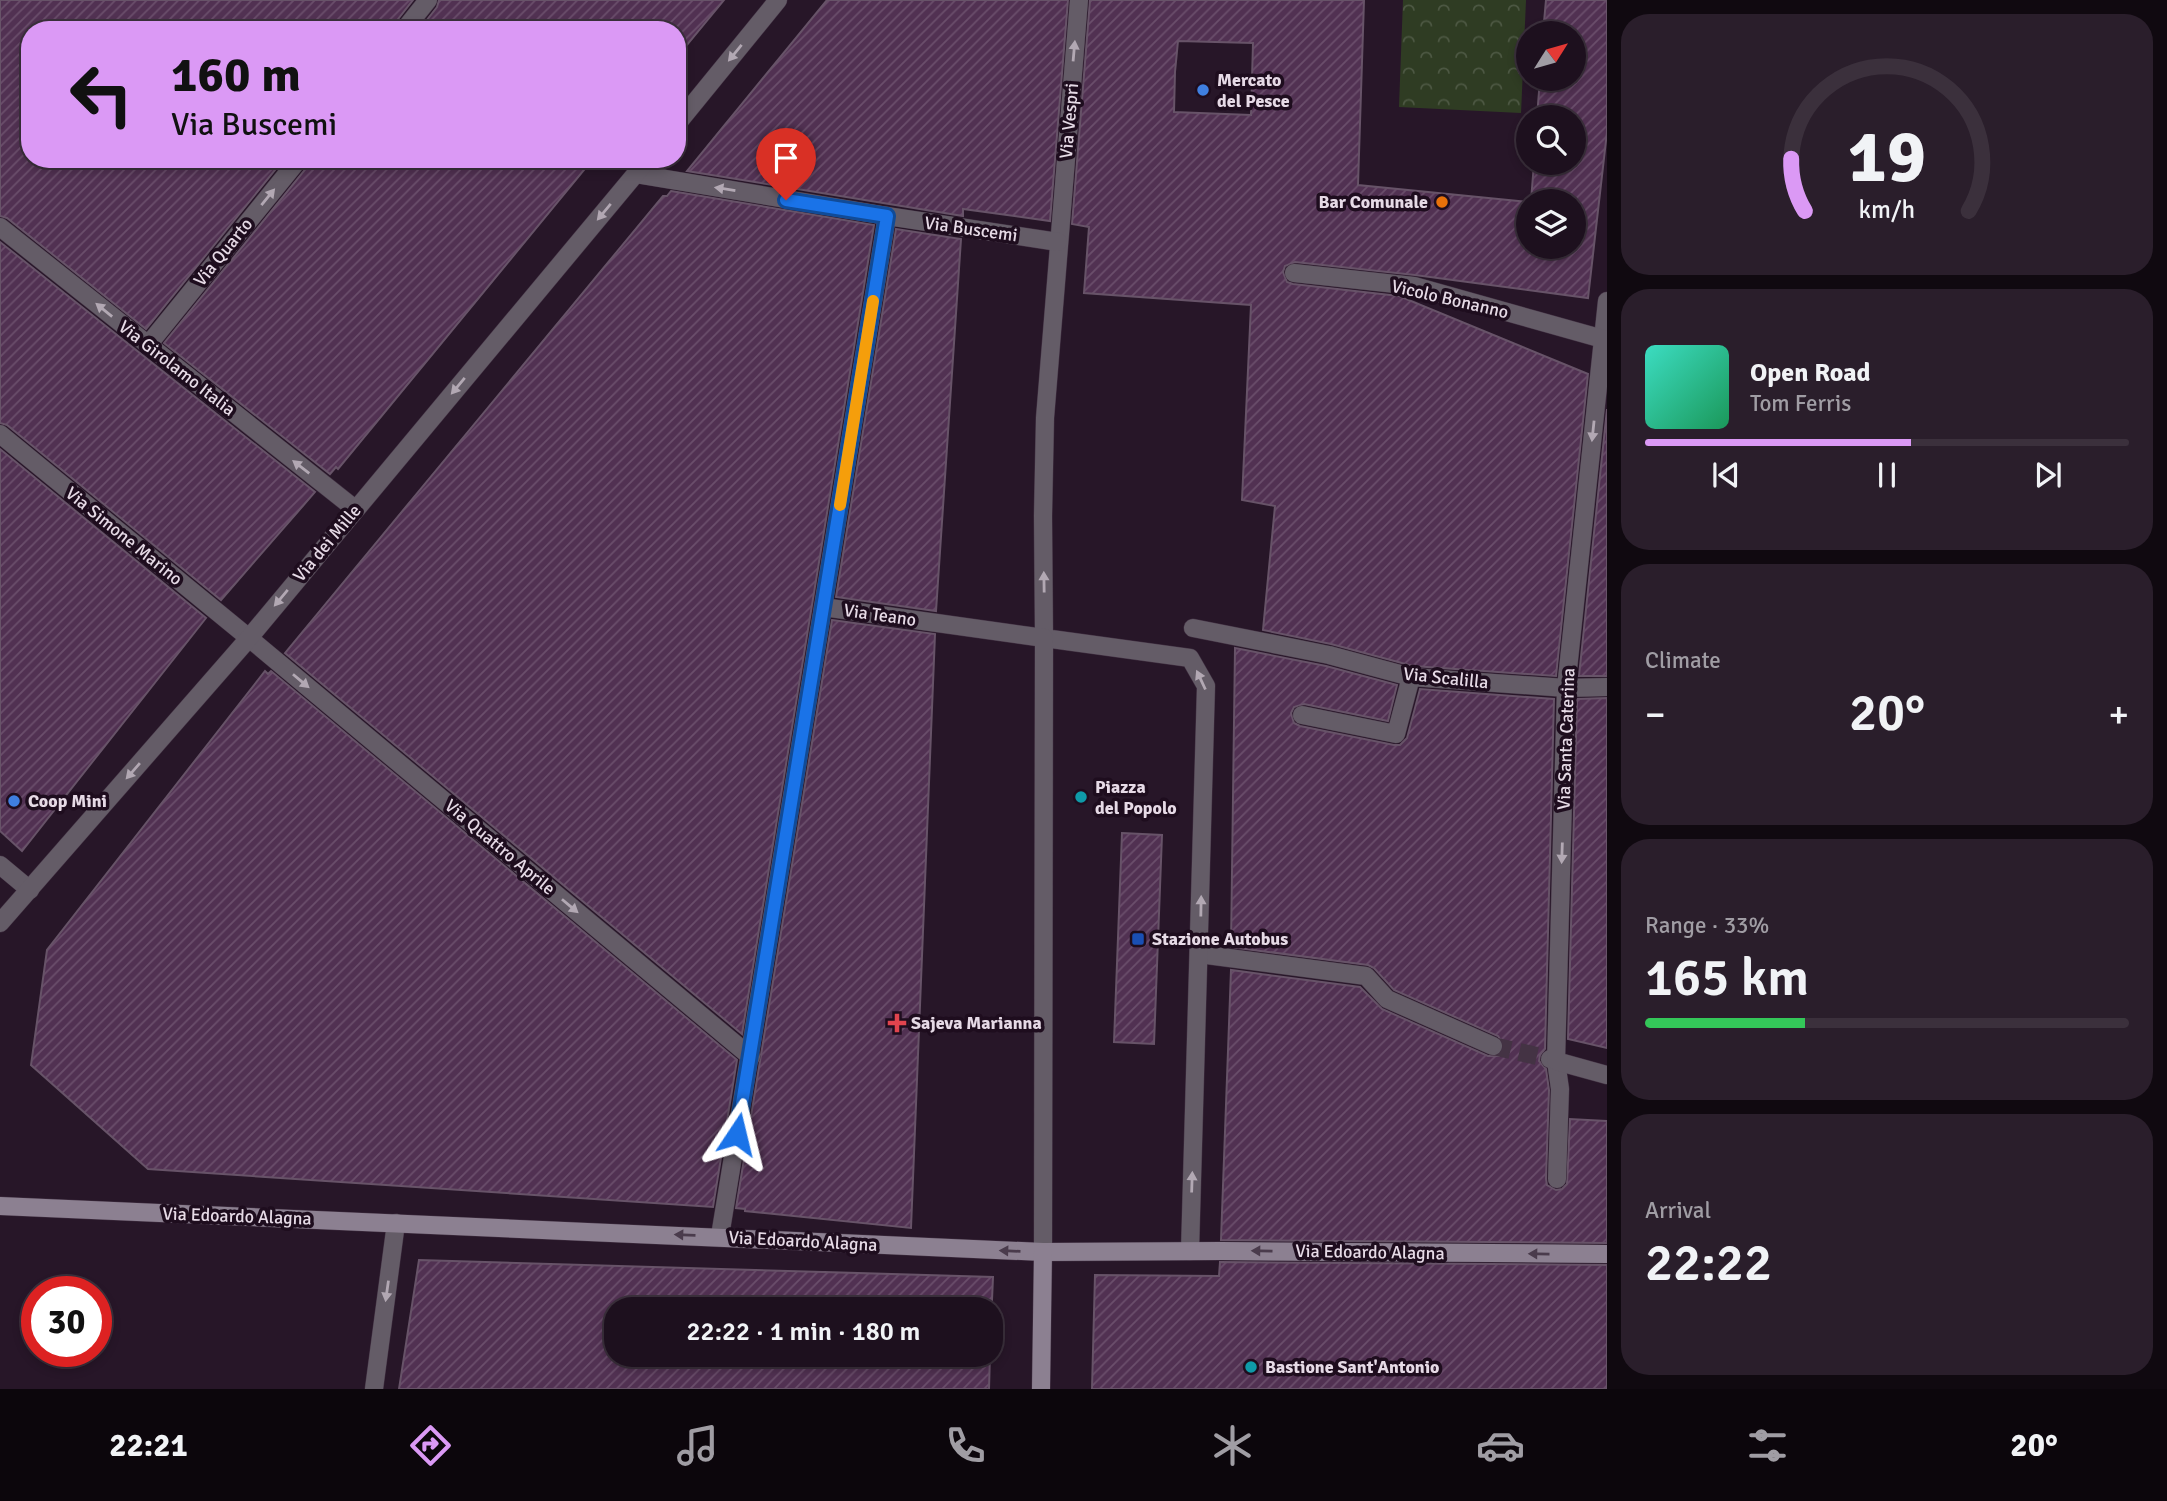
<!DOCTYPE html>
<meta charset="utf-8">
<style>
body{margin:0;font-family:Signika,sans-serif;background:#2a1e2b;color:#f1f3f6;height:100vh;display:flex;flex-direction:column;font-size:26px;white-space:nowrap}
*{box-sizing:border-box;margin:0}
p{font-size:23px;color:#a09da4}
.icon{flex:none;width:38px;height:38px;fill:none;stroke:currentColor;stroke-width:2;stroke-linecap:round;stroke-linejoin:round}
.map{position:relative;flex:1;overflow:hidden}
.side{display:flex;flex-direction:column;gap:14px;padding:14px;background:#100910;width:560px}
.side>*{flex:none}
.top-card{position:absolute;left:21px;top:21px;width:665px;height:147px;border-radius:28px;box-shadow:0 4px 10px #0003,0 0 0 2px #3b303c;background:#db99f5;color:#111;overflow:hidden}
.needle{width:46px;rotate:53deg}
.controls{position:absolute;left:1516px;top:21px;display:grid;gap:14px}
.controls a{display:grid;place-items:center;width:70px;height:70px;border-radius:50%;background:#1d101e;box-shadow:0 4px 10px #0003,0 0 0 2px #3b303c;font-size:35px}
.speed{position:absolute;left:21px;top:1276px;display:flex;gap:14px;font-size:35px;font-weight:700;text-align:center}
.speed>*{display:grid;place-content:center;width:91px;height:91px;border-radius:50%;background:#1d101e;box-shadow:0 4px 10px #0003,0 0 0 2px #3b303c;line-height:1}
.speed .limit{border:10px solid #d22;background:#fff;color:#111}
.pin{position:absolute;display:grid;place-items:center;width:60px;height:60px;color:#fff;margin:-72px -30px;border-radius:50% 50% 50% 0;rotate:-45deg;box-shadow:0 0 7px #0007}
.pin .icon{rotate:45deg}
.me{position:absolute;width:77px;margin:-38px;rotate:10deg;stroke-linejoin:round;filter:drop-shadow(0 0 5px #0008)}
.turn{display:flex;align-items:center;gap:24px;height:147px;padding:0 35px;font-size:32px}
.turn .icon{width:91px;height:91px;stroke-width:2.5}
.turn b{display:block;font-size:49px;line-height:60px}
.big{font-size:52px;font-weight:600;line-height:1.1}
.side .card{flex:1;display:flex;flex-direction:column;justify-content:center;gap:10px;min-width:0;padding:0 24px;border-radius:28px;background:#2a1e2b}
.side .dial{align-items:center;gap:0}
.dial svg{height:182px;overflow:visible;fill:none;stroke:#3b303c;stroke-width:7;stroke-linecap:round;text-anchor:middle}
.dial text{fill:#f1f3f6;stroke:none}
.song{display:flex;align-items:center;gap:21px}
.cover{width:84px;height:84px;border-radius:10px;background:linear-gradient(135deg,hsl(170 70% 55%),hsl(150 70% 35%))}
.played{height:7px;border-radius:4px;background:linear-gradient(90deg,#db99f5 55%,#3b303c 55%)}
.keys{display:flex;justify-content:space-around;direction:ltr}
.heat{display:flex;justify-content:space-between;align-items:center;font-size:38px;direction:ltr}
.charge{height:10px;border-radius:5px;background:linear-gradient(90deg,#34c759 33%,#3b303c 0)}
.trip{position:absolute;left:604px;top:1297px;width:399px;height:70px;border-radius:28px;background:#1d101e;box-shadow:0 4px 10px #0003,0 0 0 2px #3b303c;font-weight:600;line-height:70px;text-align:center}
.menu{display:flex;height:112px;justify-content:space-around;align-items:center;background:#0c060c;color:#a09da4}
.menu .icon{width:49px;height:49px}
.menu .on{color:#db99f5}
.menu b{font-size:32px;color:#f1f3f6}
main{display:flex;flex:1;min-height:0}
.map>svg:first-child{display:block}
.park{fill:url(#park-crowns)}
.building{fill:url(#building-hatch);stroke:#675368;stroke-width:2;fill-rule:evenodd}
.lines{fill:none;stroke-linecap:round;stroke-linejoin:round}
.pedestrian-tunnel{stroke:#434;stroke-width:18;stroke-dasharray:18 9;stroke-linecap:butt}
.pedestrian-casing{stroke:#423143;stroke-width:19}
.minor-casing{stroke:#423143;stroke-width:19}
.tertiary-casing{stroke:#423143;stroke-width:19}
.secondary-casing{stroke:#423143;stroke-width:19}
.pedestrian{stroke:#645c67;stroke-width:18}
.minor{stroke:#645c67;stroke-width:18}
.tertiary{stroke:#645c67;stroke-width:18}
.secondary{stroke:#8c8091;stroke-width:18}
.oneway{fill:#b2a8b3}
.oneway2{fill:#4a3b4c}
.route-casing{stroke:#114b97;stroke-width:18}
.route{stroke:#1a73e8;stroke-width:12}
.slow{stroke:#f59e0b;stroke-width:12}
.shop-dot{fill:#3f7fe0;stroke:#1e0d1e;stroke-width:2.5}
.food-dot{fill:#e8710a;stroke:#1e0d1e;stroke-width:2.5}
.culture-dot{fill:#0f9aa8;stroke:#1e0d1e;stroke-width:2.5}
.transit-dot{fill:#1a4fb4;stroke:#1e0d1e;stroke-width:2.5}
.health-dot{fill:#e0444e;stroke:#1e0d1e;stroke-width:2.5}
.labels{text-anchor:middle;stroke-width:7;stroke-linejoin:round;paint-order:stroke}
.poi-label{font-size:18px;font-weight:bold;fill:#e6dae6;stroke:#1e0d1e;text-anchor:start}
.street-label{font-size:18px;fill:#e6dae6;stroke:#1e0d1e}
</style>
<main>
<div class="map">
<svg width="1607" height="1389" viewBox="0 0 1607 1389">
<defs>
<pattern id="park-crowns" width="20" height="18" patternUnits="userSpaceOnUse" patternTransform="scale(1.75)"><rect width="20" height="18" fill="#2f3c23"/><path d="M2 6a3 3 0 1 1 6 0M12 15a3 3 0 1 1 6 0" fill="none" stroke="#4d5843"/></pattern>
<pattern id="building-hatch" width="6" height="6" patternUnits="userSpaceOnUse" patternTransform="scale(1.75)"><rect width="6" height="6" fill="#513152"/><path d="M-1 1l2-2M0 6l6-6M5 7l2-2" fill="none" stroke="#6a4e6b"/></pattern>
</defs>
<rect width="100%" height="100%" fill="#271628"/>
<path class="park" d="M1403 0H1526L1521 113 1399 107Z"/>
<g class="building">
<path d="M0 0H413L395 23 393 30H30V159H284L146 329 7 218 0 216Z"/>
<path d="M439 0H724L677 57V30H419L437 7Z"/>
<path d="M827 0H1068L1050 221 963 209V216L687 171Z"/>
<path d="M1090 0H1364L1358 185 1528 202V247H1573V201H1531L1534 163H1573V117H1537L1540 79H1573V33H1543L1546 0H1607V132L1588 298 1415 275 1295 262 1285 266 1283 272 1287 282 1293 284 1399 296 1588 374 1556 676 1413 666 1331 644 1263 630 1275 506 1242 500 1251 305 1084 293 1089 227 1072 224ZM1178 41 1253 43 1251 115 1174 112 1175 72Z"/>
<path d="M310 159H593L338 469 336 467 330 474 164 343 308 166Z"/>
<path d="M671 191 874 225 742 1034 285 653 663 196H667Z"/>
<path d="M896 229 961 239 936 611 836 597Z"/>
<path d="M0 242 315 492 221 600 7 425 0 423Z"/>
<path d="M1607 409V676H1579Z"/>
<path d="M0 449 206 618 22 851 0 831Z"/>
<path d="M832 620 935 634 911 1228 745 1211V1209L736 1208Z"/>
<path d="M1235 648 1326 666 1397 685 1388 721 1304 704 1294 707 1291 713 1294 723 1300 726 1394 745H1400L1407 738 1420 689 1554 699 1545 1049 1540 1055 1539 1061 1546 1069 1549 1090 1546 1179 1547 1185 1556 1190 1562 1189 1567 1184 1570 1119 1607 1121V1243L1221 1240 1231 970 1360 987 1382 1009 1488 1056H1499L1504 1045 1498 1036 1394 990 1374 968 1368 965 1231 947Z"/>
<path d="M265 671 268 674 271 671 737 1060 713 1207 148 1169 31 1065 47 950Z"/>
<path d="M1607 698V1048L1568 1039 1577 699Z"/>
<path d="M1122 833 1162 835 1154 1044 1114 1042Z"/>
<path d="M419 1260 993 1277 990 1346V1309H616V1354H990L989 1389H399Z"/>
<path d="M1220 1262 1607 1265V1389H1092L1095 1275 1219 1276Z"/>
</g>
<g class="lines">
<path class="pedestrian-tunnel" d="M1493 1046 1550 1059"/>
<g class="pedestrian-casing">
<g id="pedestrian">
<path d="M1603 339 1607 301"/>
<path d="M1193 628 1329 655 1411 677 1566 688"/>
<path d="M1302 715 1396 734 1411 677"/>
<path d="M1199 954 1366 976 1387 999 1493 1046"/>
<path d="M1550 1059 1556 1061 1560 1089 1557 1179"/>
</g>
</g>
<g class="minor-casing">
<g id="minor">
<path d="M1079 0 1045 418 1043 516 1044 638 1190 658 1206 686 1190 1251"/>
<path d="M404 30 428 0"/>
<path d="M636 174 887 216 1058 242"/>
<path d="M0 227 355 509"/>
<path d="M1294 273 1414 286 1603 339 1566 688 1556 1061 1607 1075"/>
<path d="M148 345 299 159"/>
<path d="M0 434 249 638 751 1057"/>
<path d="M823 607 1044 638 1043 1252"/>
<path d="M1566 688 1607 687"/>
<path d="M0 865 30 890"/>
<path d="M720 1236 887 216"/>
<path d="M374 1389 396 1223"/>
</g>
</g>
<g class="tertiary-casing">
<g id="tertiary">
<path d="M677 124 778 0"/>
<path d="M0 923 249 638 648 159"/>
</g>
</g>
<g class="secondary-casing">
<g id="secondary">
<path d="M0 1206 1043 1252 1221 1251 1607 1254"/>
<path d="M1041 1389 1043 1252"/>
</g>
</g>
<use href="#pedestrian" class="pedestrian"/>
<use href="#minor" class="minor"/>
<use href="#tertiary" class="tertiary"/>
<use href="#secondary" class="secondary"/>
</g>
<defs><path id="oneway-solid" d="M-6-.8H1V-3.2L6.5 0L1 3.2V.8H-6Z" transform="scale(1.75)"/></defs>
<g class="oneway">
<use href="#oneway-solid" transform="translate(1074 51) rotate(-85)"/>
<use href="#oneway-solid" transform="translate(735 53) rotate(129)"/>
<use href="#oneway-solid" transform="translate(725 189) rotate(-171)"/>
<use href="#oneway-solid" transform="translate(268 197) rotate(-51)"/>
<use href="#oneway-solid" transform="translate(604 212) rotate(130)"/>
<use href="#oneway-solid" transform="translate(104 310) rotate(-141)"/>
<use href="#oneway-solid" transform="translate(458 386) rotate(130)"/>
<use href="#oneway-solid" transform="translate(1593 431) rotate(96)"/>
<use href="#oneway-solid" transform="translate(301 467) rotate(-142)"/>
<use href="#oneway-solid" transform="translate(1044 582) rotate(-91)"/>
<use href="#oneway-solid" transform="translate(281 598) rotate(130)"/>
<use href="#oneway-solid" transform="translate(1201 680) rotate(-115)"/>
<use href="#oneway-solid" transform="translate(301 681) rotate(40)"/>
<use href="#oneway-solid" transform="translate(133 771) rotate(131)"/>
<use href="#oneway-solid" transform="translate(1562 853) rotate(92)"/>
<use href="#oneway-solid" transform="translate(570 906) rotate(40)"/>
<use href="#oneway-solid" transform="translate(1201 906) rotate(-89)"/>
<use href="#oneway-solid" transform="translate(1192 1182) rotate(-88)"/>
<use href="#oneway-solid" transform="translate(387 1291) rotate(98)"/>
</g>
<g class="oneway2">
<use href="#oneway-solid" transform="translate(685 1235) rotate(-178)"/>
<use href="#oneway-solid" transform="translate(1010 1251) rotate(-178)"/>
<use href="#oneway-solid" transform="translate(1262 1251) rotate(-179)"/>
<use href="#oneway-solid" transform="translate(1539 1254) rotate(-179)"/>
</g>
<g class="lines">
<g class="route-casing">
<path id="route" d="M737 1134 887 216 786 200"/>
</g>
<use href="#route" class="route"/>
<path class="slow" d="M840 505 873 301"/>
</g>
<g class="shop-dot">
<circle cx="1203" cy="90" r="7"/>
<circle cx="14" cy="801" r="7"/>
</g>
<circle class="food-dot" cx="1442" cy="202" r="7"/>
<g class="culture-dot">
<circle cx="1081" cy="797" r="7"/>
<circle cx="1251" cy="1367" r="7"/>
</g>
<rect class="transit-dot" x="1131" y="932" width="14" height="14" rx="3.5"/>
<path class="health-dot" d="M893.5 1012.5h7v7h7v7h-7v7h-7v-7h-7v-7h7z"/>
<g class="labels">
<g class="poi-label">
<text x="1217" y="86">Mercato<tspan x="1217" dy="21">del Pesce</tspan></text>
<text x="1428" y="208" text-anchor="end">Bar Comunale</text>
<text x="1095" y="793">Piazza<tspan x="1095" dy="21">del Popolo</tspan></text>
<text x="28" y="807">Coop Mini</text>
<text x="1152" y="945">Stazione Autobus</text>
<text x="911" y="1029">Sajeva Marianna</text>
<text x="1265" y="1373">Bastione Sant'Antonio</text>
</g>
<g class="street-label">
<text transform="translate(1069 121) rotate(-85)" y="6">Via Vespri</text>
<text transform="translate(971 229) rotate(8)" y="6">Via Buscemi</text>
<text transform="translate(223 252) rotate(-51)" y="6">Via Quarto</text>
<text transform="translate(1450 299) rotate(13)" y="6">Vicolo Bonanno</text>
<text transform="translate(177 368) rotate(38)" y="6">Via Girolamo Italia</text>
<text transform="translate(124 536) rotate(39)" y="6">Via Simone Marino</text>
<text transform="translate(327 543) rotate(-50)" y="6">Via dei Mille</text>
<text transform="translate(880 615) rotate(8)" y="6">Via Teano</text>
<text transform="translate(1446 678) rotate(6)" y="6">Via Scalilla</text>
<text transform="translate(1566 739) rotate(-88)" y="6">Via Santa Caterina</text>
<text transform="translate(500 847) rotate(40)" y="6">Via Quattro Aprile</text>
<text transform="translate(237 1216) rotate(2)" y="6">Via Edoardo Alagna</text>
<text transform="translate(803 1241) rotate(3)" y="6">Via Edoardo Alagna</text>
<text transform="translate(1370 1252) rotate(1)" y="6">Via Edoardo Alagna</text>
</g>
</g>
</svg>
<div class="controls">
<a><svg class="needle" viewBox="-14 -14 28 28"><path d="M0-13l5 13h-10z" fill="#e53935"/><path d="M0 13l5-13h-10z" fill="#a09da4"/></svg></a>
<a><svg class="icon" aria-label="search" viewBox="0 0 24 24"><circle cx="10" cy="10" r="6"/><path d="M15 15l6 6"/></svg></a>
<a><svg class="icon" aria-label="layers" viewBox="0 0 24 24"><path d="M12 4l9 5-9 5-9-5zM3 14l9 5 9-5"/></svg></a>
</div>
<div class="speed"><div class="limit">30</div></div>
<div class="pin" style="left:786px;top:200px;background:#d93025"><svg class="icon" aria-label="arrive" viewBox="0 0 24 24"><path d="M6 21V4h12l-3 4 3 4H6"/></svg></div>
<svg class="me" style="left:737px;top:1134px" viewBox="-20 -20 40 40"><path d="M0-17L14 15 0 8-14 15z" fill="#1a73e8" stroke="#fff" stroke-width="4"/></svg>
<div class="trip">22:22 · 1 min · 180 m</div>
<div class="top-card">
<div class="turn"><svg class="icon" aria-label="left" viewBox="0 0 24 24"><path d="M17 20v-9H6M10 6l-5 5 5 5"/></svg><div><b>160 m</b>Via Buscemi</div></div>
</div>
</div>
<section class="side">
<div class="card dial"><svg viewBox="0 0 100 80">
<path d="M14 69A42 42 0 1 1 86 69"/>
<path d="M14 69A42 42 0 0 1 8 46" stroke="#db99f5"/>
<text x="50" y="56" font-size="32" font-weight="700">19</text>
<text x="50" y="72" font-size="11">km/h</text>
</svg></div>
<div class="card">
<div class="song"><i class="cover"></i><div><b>Open Road</b><p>Tom Ferris</p></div></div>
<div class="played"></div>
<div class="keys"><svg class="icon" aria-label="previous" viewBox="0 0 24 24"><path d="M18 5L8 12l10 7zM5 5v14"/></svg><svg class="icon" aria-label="pause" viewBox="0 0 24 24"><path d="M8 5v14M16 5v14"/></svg><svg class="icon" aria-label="next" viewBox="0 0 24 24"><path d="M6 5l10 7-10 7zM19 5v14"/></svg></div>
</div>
<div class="card"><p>Climate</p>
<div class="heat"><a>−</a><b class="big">20°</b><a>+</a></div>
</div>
<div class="card"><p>Range · 33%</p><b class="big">165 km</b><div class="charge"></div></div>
<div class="card"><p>Arrival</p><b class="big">22:22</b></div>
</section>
</main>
<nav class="menu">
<b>22:21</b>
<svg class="icon on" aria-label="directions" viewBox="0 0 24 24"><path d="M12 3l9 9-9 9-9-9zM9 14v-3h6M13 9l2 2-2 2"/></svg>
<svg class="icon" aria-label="music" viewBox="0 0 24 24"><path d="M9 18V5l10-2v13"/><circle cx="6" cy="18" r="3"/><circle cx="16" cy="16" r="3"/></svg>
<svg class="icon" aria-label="phone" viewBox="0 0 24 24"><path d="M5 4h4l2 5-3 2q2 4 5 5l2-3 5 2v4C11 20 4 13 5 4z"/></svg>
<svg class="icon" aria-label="climate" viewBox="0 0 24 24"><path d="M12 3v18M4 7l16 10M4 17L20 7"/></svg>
<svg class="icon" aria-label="car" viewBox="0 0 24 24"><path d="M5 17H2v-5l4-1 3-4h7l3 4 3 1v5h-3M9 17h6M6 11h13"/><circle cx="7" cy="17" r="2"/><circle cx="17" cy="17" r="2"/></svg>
<svg class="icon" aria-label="filters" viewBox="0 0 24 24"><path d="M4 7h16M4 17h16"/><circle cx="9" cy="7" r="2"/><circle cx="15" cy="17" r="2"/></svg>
<b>20°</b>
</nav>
